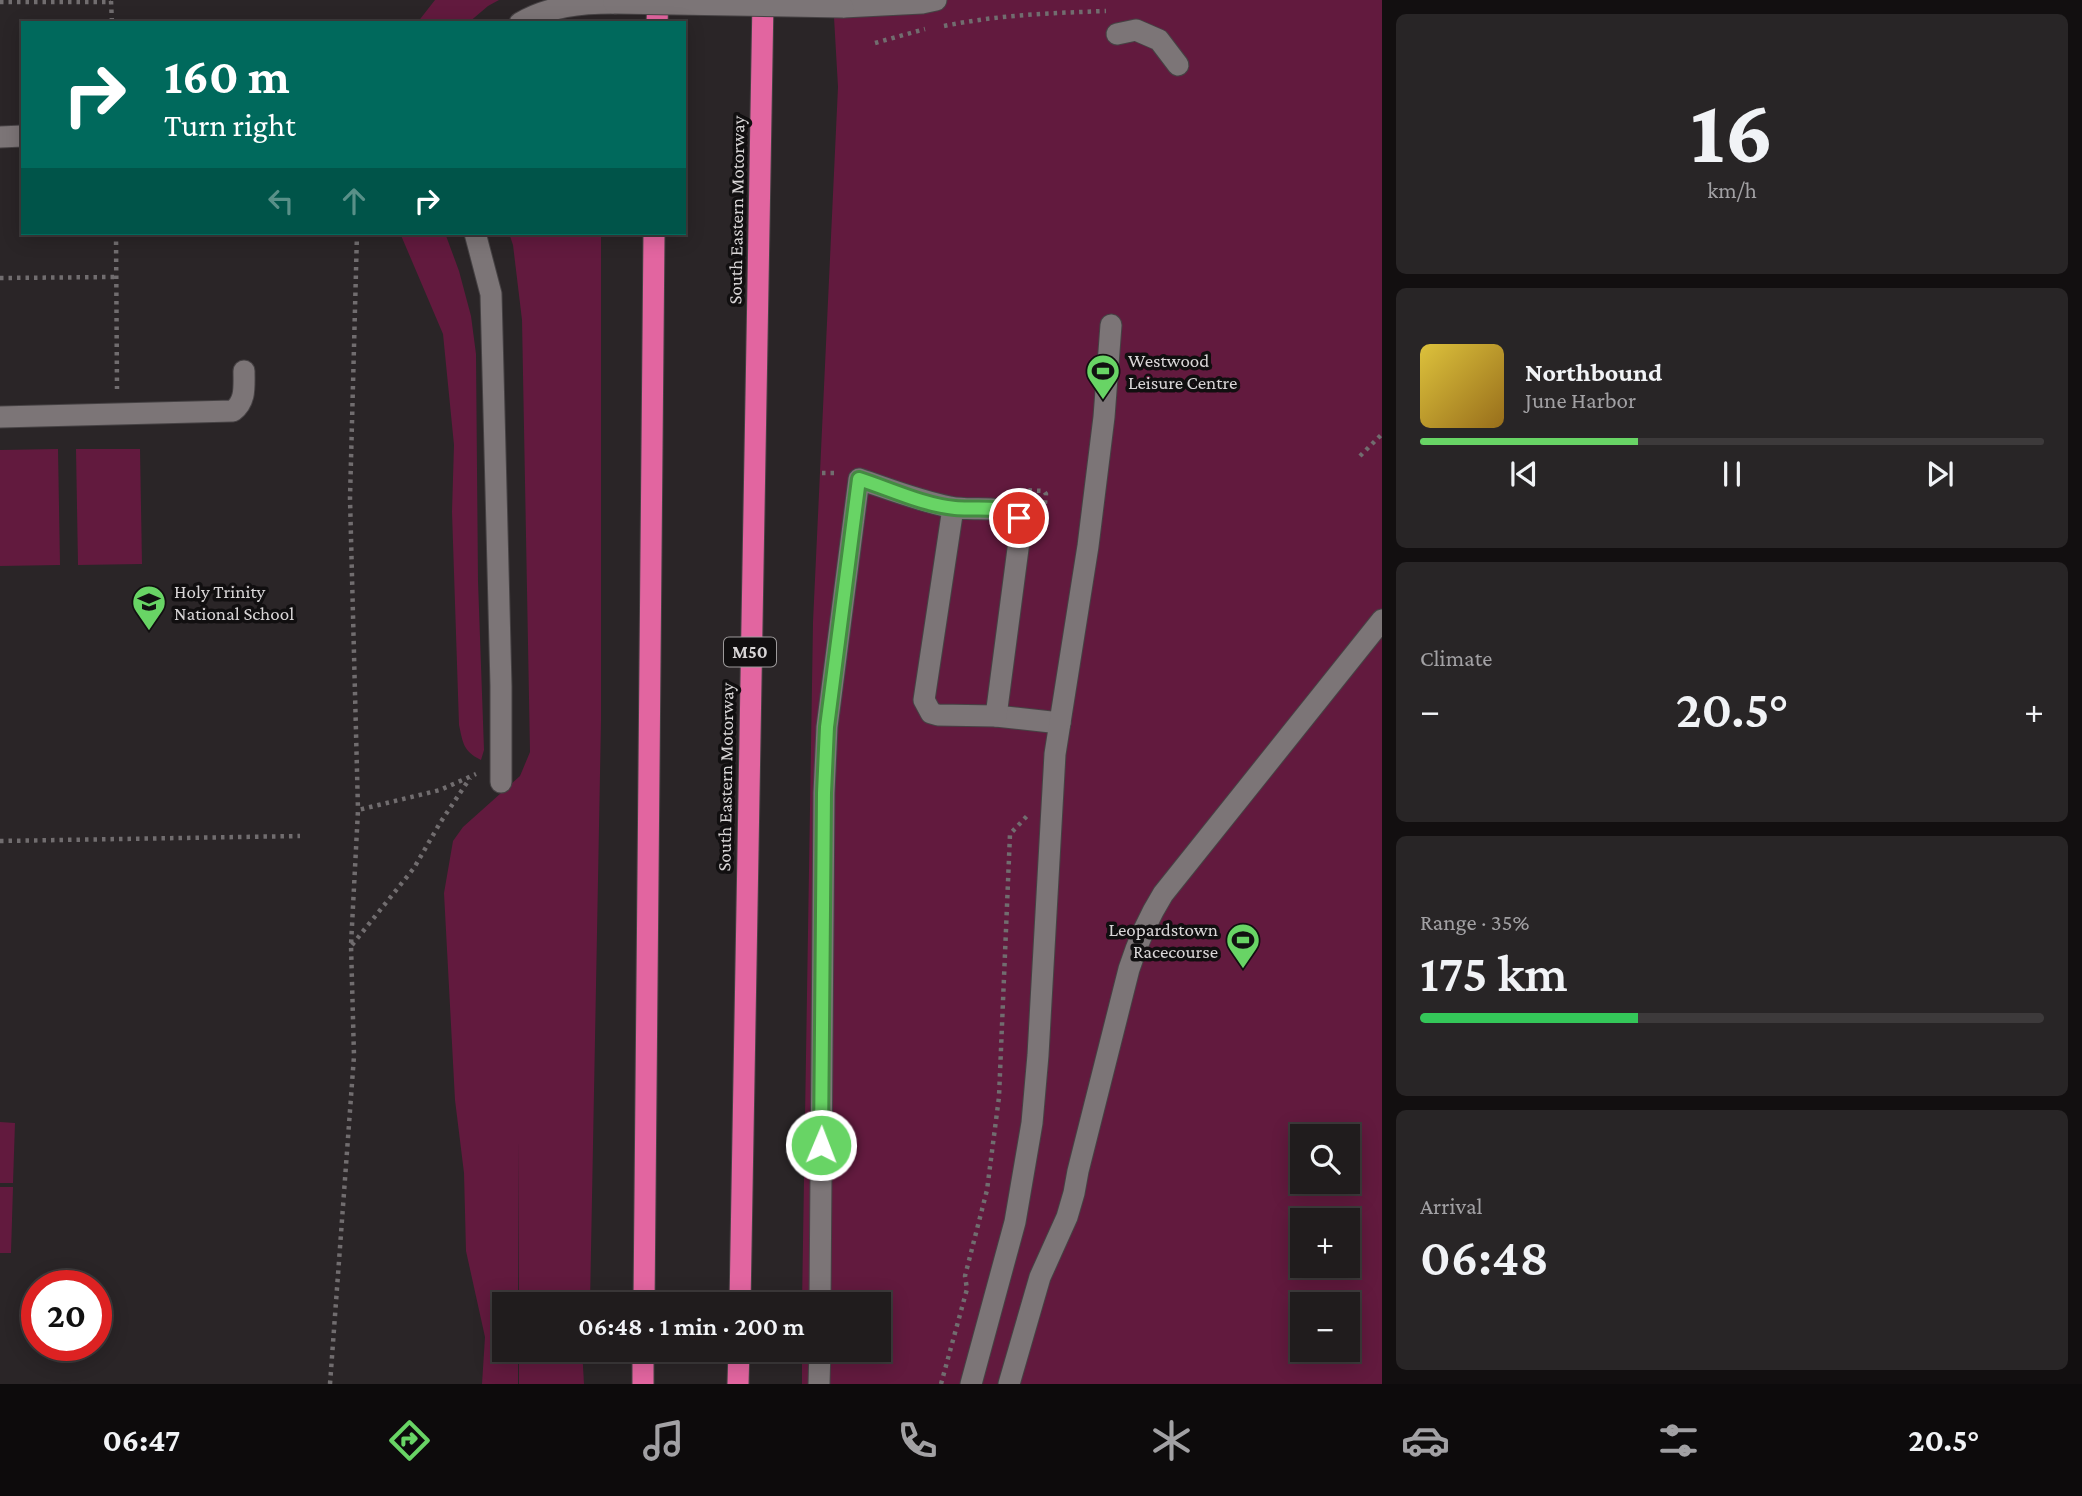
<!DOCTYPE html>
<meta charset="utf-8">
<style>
body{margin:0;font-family:"Crimson Pro",serif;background:#282526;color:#f1f3f6;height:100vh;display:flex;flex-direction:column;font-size:26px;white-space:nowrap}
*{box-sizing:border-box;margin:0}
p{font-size:23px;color:#a2a1a4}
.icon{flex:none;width:38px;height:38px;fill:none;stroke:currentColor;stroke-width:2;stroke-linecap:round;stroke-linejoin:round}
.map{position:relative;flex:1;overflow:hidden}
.drawer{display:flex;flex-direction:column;gap:14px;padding:14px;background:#120f10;width:700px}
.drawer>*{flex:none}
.guide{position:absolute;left:21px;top:21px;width:665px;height:214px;border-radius:0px;box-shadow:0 4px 18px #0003,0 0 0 2px #3d3a3b;background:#00695c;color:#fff;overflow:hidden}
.buttons{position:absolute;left:1290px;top:1124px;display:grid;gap:14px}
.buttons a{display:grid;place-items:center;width:70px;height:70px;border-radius:0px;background:#201c1d;box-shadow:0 4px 18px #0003,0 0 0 2px #3d3a3b;font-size:35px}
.speed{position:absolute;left:21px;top:1270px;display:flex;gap:14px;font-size:35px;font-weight:700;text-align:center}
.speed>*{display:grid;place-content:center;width:91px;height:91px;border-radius:50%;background:#201c1d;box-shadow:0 4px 18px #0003,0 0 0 2px #3d3a3b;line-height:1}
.speed .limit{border:10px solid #d22;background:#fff;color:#111}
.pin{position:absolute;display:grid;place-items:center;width:60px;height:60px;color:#fff;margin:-30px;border:4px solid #fff;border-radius:50%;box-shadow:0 2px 7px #0007}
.me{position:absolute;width:77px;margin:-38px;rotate:1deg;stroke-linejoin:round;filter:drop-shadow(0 0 5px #0008)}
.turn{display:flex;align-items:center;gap:24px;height:147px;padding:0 28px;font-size:32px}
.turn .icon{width:91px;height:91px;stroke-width:2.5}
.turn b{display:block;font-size:49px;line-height:60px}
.lanes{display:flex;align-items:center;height:66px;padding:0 28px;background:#0003;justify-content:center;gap:35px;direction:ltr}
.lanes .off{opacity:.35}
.big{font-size:52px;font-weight:600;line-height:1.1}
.drawer .tile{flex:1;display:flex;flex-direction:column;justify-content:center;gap:10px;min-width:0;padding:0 24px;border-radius:10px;background:#282526}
.drawer .dial{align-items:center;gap:0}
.dial b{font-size:91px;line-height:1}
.song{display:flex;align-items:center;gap:21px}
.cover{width:84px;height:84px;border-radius:10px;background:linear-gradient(135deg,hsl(50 70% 55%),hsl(40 70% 35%))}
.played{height:7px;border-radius:4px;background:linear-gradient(90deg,#68d465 35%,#3d3a3b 35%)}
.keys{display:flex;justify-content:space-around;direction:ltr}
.heat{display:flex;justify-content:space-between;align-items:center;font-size:38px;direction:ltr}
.charge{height:10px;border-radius:5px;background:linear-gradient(90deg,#34c759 35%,#3d3a3b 0)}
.trip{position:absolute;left:492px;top:1292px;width:399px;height:70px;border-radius:0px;background:#201c1d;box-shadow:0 4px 18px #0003,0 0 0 2px #3d3a3b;font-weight:600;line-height:70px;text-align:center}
.dock{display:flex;height:112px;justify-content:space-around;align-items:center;background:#0d0b0c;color:#a2a1a4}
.dock .icon{width:49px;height:49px}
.dock .active{color:#68d465}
.dock b{font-size:32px;color:#f1f3f6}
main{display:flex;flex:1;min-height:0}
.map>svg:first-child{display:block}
.green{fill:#621a3e;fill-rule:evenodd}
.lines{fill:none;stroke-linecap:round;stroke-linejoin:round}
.minor-casing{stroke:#464244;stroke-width:23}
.highway-casing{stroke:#464244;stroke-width:23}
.path{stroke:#716d6f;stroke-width:4.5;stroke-dasharray:3.5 5;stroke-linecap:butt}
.minor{stroke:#7c7577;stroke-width:21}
.highway{stroke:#e265a0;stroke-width:21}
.minor-bridge-casing{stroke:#464244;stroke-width:23;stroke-linecap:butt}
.minor-bridge{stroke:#7c7577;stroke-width:21}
.route-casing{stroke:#448a42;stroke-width:18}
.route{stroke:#68d465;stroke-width:12}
.labels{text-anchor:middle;stroke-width:7;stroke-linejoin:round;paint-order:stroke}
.shield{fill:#110f10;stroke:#9d9a9b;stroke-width:2}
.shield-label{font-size:18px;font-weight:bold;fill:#d9d6d7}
.street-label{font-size:19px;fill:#d9d6d7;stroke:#110f10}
.poi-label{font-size:19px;fill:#d9d6d7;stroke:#110f10;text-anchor:start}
</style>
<main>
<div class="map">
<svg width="1382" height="1384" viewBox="0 0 1382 1384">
<rect width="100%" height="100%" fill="#2a2527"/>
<g class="green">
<path d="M435 0H499L488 6 468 23H417Z"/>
<path d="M833 0H1382V1384H802V1349H878V1304H802L813 622 838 87ZM1302 1136H1348V1181H1302ZM1302 1220H1348V1265H1302ZM1302 1304H1348V1349H1302Z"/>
<path d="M400 233H445L459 271 471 316 476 354 478 581 484 750 481 760C463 751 463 743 459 725L452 512 454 445 443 334Z"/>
<path d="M509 233H601V721L590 1304H519V1140L518 1304H504V1349H518V1384H482L485 1337 466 1251 464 1173 455 1100 444 893 453 841 463 827 520 776 530 752 522 320 513 245Z"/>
<path d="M58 449 60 565 0 566V450Z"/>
<path d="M76 449H140L142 564 78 565Z"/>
<path d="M0 1122 15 1123 13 1183H0Z"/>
<path d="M0 1187H13L11 1253H0Z"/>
<path d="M519 1349H582L584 1384H519Z"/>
</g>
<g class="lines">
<g class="minor-casing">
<g id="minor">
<path d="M843 7 922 3 936 0"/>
<path d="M520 23C549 6 581 3 614 3"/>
<path d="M1117 34 1136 30 1159 40 1178 65"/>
<path d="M0 137 23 136"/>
<path d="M475 233 491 294 501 686V782"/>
<path d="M0 417 233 411C246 401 244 387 244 371"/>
<path d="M996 716 1060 723"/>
<path d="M820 1304 824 793 827 727 859 479C889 489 919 501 950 507 973 512 999 503 1019 518L1021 526 996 716 938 715 931 713 924 700 953 508"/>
<path d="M819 1384 820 1349"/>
<path d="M971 1384 1015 1222 1032 1123 1038 1055 1055 754 1088 546 1104 417 1111 325"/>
<path d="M1009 1384 1040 1277 1067 1217 1074 1193 1078 1171 1129 969C1138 941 1148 918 1163 894L1382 620"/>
</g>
</g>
<g class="highway-casing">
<g id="highway">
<path d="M657 23 658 0"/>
<path d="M644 1304 654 233"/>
<path d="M740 1304 763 0"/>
<path d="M643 1384V1349"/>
<path d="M738 1384 739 1349"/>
</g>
</g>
<g class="path">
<path d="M111 1 112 23"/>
<path d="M0 2H111"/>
<path d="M944 26C997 15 1051 13 1106 11"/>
<path d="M875 43 925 29"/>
<path d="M116 233 117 389"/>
<path d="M357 233 350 498 358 810"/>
<path d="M0 278 116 277"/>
<path d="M1360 456 1382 434"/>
<path d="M822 473H839"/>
<path d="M1020 490 1044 491 1046 494 1044 513"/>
<path d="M0 841 300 836"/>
<path d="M352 945 414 868 440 823 470 778"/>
<path d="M330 1384 354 1056 351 945 358 810 440 790 476 774"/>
<path d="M941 1384 967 1289 965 1276 987 1190 999 1097 1010 834 1027 816"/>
</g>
<use href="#minor" class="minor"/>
<use href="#highway" class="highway"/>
<g class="minor-bridge-casing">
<path id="minor-bridge" d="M614 3 843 7"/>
</g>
<use href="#minor-bridge" class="minor-bridge"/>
</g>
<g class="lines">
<g class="route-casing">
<path id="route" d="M821 1145 824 793 827 727 859 479C890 489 923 505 955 508 977 510 1001 504 1019 518"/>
</g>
<use href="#route" class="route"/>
</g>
<defs>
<g id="stadium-pin" transform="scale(1.75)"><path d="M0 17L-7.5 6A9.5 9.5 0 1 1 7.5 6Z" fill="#68d465" stroke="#110f10"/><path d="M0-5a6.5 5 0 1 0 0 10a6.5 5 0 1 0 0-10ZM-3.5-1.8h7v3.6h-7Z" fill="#111"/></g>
<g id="school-pin" transform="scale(1.75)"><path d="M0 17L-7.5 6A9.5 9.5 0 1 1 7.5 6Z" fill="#68d465" stroke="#110f10"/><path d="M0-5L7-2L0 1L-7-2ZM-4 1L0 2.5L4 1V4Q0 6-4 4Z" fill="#111"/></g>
</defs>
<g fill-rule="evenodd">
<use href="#stadium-pin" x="1103" y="371"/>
<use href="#school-pin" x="149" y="602"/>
<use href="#stadium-pin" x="1243" y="940"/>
</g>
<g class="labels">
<rect class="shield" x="724" y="637.5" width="52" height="29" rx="5"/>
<g class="shield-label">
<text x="750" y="658">M50</text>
</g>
<g class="street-label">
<text transform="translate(736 210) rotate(-89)" y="7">South Eastern Motorway</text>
<text transform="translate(725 777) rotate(-89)" y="7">South Eastern Motorway</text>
</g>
<g class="poi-label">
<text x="1128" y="367">Westwood<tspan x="1128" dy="22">Leisure Centre</tspan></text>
<text x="174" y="598">Holy Trinity<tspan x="174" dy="22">National School</tspan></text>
<text x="1218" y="936" text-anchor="end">Leopardstown<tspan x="1218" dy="22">Racecourse</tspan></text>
</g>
</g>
</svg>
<div class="buttons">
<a><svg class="icon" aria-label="search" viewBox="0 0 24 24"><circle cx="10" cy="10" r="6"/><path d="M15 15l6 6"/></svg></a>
<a>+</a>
<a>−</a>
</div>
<div class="speed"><div class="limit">20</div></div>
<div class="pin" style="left:1019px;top:518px;background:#d93025"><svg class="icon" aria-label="arrive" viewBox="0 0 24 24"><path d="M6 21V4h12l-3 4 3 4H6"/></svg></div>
<svg class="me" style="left:821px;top:1145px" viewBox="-20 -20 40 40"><circle r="17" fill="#68d465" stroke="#fff" stroke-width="3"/><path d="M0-11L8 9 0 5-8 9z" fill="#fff"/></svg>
<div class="trip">06:48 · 1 min · 200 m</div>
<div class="guide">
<div class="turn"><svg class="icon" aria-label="right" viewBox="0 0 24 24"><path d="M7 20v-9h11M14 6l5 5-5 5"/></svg><div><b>160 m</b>Turn right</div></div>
<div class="lanes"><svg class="icon off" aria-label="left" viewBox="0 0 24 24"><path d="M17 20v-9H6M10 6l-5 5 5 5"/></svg><svg class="icon off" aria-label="ahead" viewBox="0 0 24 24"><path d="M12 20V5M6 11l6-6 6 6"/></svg><svg class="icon" aria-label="right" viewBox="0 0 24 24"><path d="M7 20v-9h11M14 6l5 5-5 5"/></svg></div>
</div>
</div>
<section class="drawer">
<div class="tile dial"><b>16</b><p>km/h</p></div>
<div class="tile">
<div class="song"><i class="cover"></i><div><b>Northbound</b><p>June Harbor</p></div></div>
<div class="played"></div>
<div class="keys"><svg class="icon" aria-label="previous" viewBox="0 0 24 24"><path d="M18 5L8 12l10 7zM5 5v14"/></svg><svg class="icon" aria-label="pause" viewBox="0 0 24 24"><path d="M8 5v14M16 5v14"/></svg><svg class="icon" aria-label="next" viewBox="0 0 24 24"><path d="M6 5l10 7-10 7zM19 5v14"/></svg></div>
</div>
<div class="tile"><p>Climate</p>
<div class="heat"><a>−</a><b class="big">20.5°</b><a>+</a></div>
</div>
<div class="tile"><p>Range · 35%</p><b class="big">175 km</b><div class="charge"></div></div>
<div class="tile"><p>Arrival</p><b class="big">06:48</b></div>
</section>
</main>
<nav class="dock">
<b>06:47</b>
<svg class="icon active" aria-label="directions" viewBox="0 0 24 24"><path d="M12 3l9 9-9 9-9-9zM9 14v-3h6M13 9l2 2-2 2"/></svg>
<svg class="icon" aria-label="music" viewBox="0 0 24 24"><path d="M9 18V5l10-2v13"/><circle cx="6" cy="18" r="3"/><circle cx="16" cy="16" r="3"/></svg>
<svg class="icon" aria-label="phone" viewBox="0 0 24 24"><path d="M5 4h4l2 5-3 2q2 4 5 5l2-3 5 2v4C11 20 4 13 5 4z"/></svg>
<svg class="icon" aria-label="climate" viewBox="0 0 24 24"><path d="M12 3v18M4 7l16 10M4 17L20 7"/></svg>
<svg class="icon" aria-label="car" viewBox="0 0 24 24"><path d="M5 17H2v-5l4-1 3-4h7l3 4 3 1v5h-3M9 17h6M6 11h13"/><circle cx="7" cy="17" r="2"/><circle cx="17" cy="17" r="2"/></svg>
<svg class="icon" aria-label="filters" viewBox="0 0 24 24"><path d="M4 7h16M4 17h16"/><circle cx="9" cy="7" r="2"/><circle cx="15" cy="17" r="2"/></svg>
<b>20.5°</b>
</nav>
